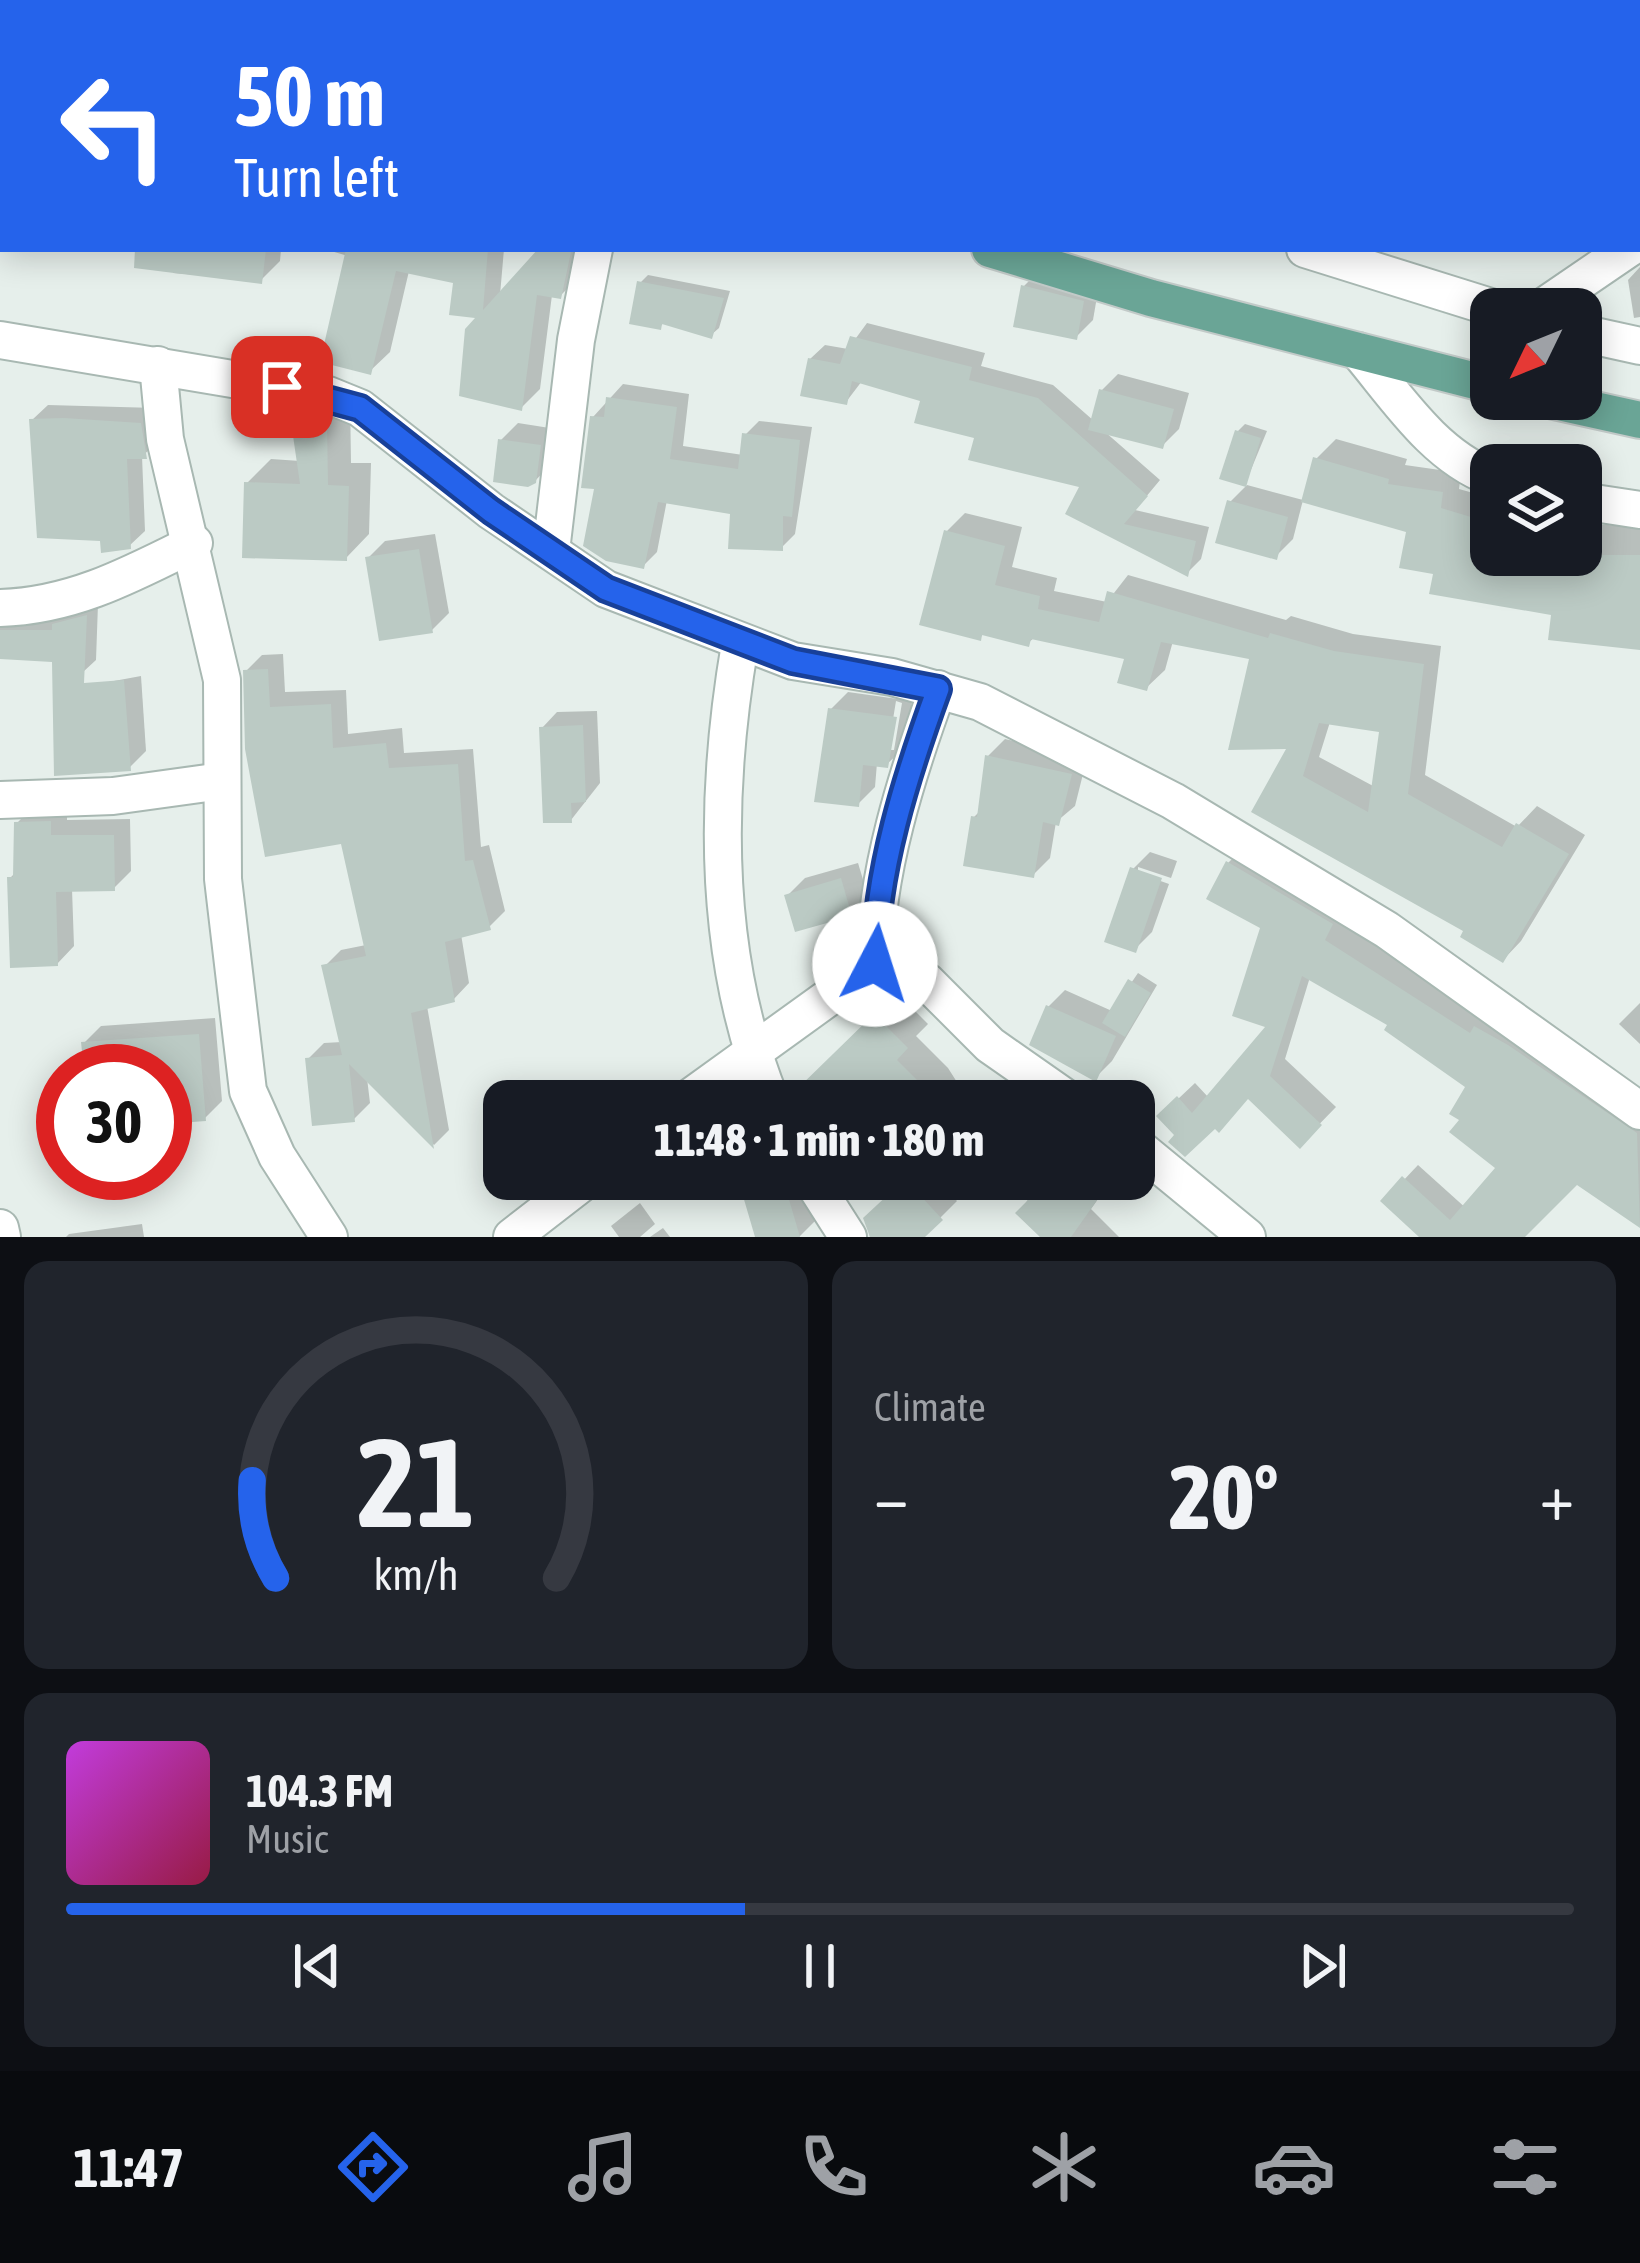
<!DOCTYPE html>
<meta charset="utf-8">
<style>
body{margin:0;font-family:"Asap Condensed",sans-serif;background:#20242c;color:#f1f3f6;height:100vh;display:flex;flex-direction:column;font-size:45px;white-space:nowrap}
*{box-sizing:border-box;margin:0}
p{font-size:39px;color:#9ea1a6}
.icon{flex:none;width:66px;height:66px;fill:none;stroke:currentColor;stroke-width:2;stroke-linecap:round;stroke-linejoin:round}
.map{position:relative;height:1237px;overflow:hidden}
.side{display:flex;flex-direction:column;gap:24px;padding:24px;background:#0d0f14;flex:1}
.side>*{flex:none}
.top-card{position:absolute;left:0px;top:0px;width:1641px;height:252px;box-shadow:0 6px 30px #0003;background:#2563eb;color:#fff;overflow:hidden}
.needle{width:78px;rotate:227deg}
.fabs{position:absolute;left:1470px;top:288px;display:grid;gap:24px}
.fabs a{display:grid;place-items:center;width:132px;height:132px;border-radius:24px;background:#171b24;box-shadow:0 6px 30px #0003;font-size:60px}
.speed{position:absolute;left:36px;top:1044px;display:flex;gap:24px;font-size:60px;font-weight:700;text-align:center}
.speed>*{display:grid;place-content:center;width:156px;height:156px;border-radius:50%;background:#171b24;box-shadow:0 6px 30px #0003;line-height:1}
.speed .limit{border:18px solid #d22;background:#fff;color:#111}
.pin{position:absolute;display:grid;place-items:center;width:102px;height:102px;color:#fff;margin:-51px;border-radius:24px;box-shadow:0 6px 18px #0006}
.me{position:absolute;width:132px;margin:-66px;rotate:5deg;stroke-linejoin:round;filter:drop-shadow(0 0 9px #0008)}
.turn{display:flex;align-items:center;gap:42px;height:252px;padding:0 36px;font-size:54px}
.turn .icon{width:156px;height:156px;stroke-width:2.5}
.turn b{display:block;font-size:84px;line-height:102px}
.big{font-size:90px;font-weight:800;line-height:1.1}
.side .widget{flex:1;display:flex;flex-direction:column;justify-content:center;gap:18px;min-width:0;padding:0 42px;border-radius:24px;background:#20242c}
.side .dial{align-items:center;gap:0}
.dial svg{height:312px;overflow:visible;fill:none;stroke:#363941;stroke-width:7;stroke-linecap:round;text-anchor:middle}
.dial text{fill:#f1f3f6;stroke:none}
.song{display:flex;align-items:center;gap:36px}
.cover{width:144px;height:144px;border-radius:18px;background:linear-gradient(135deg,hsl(290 70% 55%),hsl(340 70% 35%))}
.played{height:12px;border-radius:6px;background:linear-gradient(90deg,#2563eb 45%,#363941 45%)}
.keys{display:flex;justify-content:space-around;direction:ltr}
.heat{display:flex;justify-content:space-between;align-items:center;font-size:66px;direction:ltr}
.side .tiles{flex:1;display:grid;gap:24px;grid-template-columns:1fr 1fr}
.widget:last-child{grid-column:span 2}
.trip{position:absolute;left:483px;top:1080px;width:672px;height:120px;border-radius:24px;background:#171b24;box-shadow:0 6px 30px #0003;font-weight:800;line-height:120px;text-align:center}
.tab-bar{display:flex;height:192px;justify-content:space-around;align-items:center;background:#090b0e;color:#9ea1a6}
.tab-bar .icon{width:84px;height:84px}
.tab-bar .current{color:#2563eb}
.tab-bar b{font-size:54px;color:#f1f3f6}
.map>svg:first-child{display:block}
.shadow{fill:#0003;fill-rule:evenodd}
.building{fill:#bbcac4;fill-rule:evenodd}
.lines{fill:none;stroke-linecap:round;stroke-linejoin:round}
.minor-casing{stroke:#a8b8b2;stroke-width:40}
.major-casing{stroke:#c2cac8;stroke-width:40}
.minor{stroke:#fff;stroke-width:36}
.major{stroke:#6aa596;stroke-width:36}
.route-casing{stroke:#184099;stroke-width:30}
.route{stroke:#2563eb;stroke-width:21}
</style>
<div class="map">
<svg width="1640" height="1237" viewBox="0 0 1640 1237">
<rect width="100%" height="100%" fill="#e6efeb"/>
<g class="shadow">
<path d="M574 0H1068L1067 3Z"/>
<path d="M1396 0H1430L1395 3Z"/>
<path d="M1515 0H1640V175L1638 3Z"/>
<path d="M0 18H3L0 199Z"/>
<path d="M176 249H281L280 261 261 280 173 273Z"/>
<path d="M324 249H504L500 295 542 249H585L579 277 560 296 552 295 540 389 522 407 481 316 457 281 409 271 390 352 370 371 348 256Z"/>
<path d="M1640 267V317L1634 318 1628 280Z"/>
<path d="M1041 269 1099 285 1093 320 1076 337 1024 286Z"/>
<path d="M648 275 730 291 719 328 711 335 665 321 660 327 640 283Z"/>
<path d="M867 323 985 353 981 366 1053 385 1094 421 1101 391 1118 374 1189 393 1179 429 1162 446 1104 431 1160 480 1135 510 1209 527 1201 559 1187 573 1069 512 1083 485 977 436 923 399 862 381 846 402 810 359 825 345 848 349Z"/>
<path d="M623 384 689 394 683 446 743 455 745 435 759 421 812 427 795 534 781 548 733 511 667 500 657 552 643 566 598 486 593 417Z"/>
<path d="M318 399H350L351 463H371L369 534 346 558 247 483 271 459 300 461 295 423Z"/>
<path d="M48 405 156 408 161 440 142 456 145 531 129 546 103 538 32 420Z"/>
<path d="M518 423 556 429 552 463 535 481 501 440Z"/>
<path d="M1245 424 1267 431 1245 484 1237 432Z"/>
<path d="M1336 439 1407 459 1405 465 1461 473 1459 489 1491 498V555H1581V523L1634 527 1640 521V639L1436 572 1409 530 1316 459Z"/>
<path d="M1247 485 1303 500 1293 539 1276 556 1230 502Z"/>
<path d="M965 513 1022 527 1012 567 1057 578 1054 591 1107 602 1128 575 1286 620 1291 616 1353 634 1441 646 1425 775 1517 827 1537 806 1585 835 1521 941 1503 960 1467 930 1255 811 1291 746 1252 656 1173 641 1165 670 1146 688 1128 656 1035 637 1028 643 984 633 980 638 947 531ZM1330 722 1382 729 1375 787 1319 757Z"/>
<path d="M435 534 449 613 432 630 368 558 385 541Z"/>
<path d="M98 604 96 660 83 672 55 660 0 656V613L62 619Z"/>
<path d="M283 654 285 692 346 690 348 734 402 728 404 753 473 749 481 847 489 845 505 911 489 927 461 934 469 983 453 1000 427 1006 449 1130 434 1145 367 1078 370 1103 354 1119 308 1059 324 1043 342 1042 325 966 341 950 366 945 344 841 246 671 262 655Z"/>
<path d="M141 676 146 751 129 768 76 688Z"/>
<path d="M848 692 912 701 904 748 886 765 877 763 875 787 858 804 831 709ZM896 701 902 703 894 750H888Z"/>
<path d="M597 711 600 783 571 820 542 728 557 712Z"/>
<path d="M1005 739 1087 758 1075 806 1056 822 1050 858 1033 875 974 817 981 810 988 756Z"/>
<path d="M67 805V820L130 819 131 871 114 888 72 889 74 946 57 964 10 878 16 872 17 823 34 806Z"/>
<path d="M1244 847 1347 907 1339 923 1640 1109V1226L1577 1181 1519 1237H1503L1470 1201 1499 1168 1463 1119 1469 1086 1392 1024 1310 977 1285 1059 1336 1107 1300 1144 1249 1096 1215 1125 1178 1135 1160 1116 1195 1083 1209 1098 1270 1026 1264 926 1228 863Z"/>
<path d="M1150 852 1177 861 1171 878 1138 867V873L1169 884 1152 932 1135 949 1133 869Z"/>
<path d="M858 863 868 896 851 913 788 895 805 878Z"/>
<path d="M1138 973 1157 985 1112 1061 1095 1078 1048 1007 1065 990 1112 1011Z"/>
<path d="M898 994 928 1024 916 1036 948 1068 969 1101H807L799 1093Z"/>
<path d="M1640 1003V1044L1619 1024Z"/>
<path d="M215 1018 222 1101 205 1118 165 1121V1071H87L84 1043 101 1026Z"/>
<path d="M1418 1165 1478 1219 1460 1237H1424L1384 1201Z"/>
<path d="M746 1179H804L816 1220 799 1237H758L743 1183Z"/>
<path d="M907 1179H937L957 1201 921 1237H870L866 1219Z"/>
<path d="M1042 1179H1112L1091 1209 1119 1237H1044L1019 1213Z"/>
<path d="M640 1203 655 1224 640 1237H619L611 1226Z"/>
<path d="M142 1224 144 1237H66L69 1234Z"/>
<path d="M663 1228 670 1237H650Z"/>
</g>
<g class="building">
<path d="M135 249H266L262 284 134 268Z"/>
<path d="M346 249H488L483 310 538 249 571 252 561 299 537 295 522 411 459 396 465 329 475 318 449 315 453 283 396 271 371 375 320 362Z"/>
<path d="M637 281 724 298 712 339 662 324 661 330 629 324Z"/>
<path d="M1021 285 1084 301 1077 340 1013 327Z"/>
<path d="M850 336 972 367 969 380 1038 398 1148 496 1124 524 1196 541 1188 577 1065 514 1079 487 968 460 974 438 914 423 920 401 852 381 847 405 800 396 808 358 840 364Z"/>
<path d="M1099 389 1174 409 1163 449 1088 430Z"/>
<path d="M606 397 677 407 670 459 738 469 742 433 800 440 792 517 783 516V551L728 549 730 514 658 502 644 569 606 561 583 546 594 489 581 488 590 416 604 417Z"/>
<path d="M64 418 141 423 147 459H127L131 549 101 553 100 541 37 538 29 419Z"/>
<path d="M291 422H327L328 485 349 486 347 561 242 558 244 482 300 484Z"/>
<path d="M1235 430 1261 438 1246 487 1219 479Z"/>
<path d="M498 439 541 445 536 483 528 487 493 482Z"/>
<path d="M1313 457 1389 479 1388 484 1443 492 1441 508 1491 523V555H1640V650L1548 640 1551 615 1429 594 1433 574 1399 568 1406 532 1301 502Z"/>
<path d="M1227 500 1288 517 1277 560 1215 543Z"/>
<path d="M944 530 1005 546 995 585 1040 596 1038 609 1099 622 1107 591 1268 638 1270 633 1334 651 1424 664 1408 794 1502 847 1516 823 1569 854 1503 963 1460 937 1463 931 1251 812 1286 749 1228 750 1249 659 1161 642 1147 691 1117 683 1124 659 1031 639 1029 647 982 635 981 641 919 625ZM1319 723 1379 732 1368 812 1303 776Z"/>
<path d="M419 549 433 633 379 641 365 557Z"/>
<path d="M87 615 84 683 124 680 131 771 54 776 52 662 0 659V630H52V624Z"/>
<path d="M268 669 270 707 331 704 333 748 386 743 389 768 458 764 465 861 473 860 491 930 445 942 455 1002 411 1013 434 1149 349 1064 355 1122 312 1126 305 1058 342 1055 321 965 366 956 341 844 265 857 245 749 243 670Z"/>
<path d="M828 708 897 717 888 768 863 765 859 807 814 802Z"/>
<path d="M583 725 586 802 571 803 572 823H543L539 727Z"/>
<path d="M985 755 1072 774 1059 826 1043 822 1034 878 963 866 971 816 977 817Z"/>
<path d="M51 821V835H114L115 891 56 892 58 966 10 968 7 877H13L14 822Z"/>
<path d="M1226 861 1333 924 1325 940 1470 1033 1474 1026 1508 1045 1637 1133 1640 1228 1577 1185 1525 1237H1419L1380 1201 1402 1176 1450 1220 1495 1168 1449 1132 1459 1120 1449 1114 1465 1087 1384 1030 1387 1025 1302 976 1270 1076 1322 1125 1300 1149 1248 1099 1219 1133 1215 1129 1185 1157 1168 1142 1174 1135 1156 1116 1177 1096 1192 1113 1265 1027 1232 1016 1260 928 1206 899Z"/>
<path d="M1130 867 1162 878 1136 953 1104 942Z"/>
<path d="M841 878 852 916 795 932 784 895Z"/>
<path d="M1128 979 1151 993 1125 1037 1102 1023Z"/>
<path d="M1046 1005 1116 1036 1096 1082 1029 1045Z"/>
<path d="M874 1014 908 1048 897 1060 938 1101H869L853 1084 836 1101H793L792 1094Z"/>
<path d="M199 1034 206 1121 165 1124V1071H84L81 1042Z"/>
<path d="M738 1179H783L800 1237H755Z"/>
<path d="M905 1179 943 1220 925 1237H870L863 1218Z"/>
<path d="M1010 1179H1112L1071 1237H1040L1015 1213 1028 1200Z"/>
</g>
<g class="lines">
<g class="minor-casing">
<g id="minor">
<path d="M1305 249 1497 309"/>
<path d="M1540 309 1628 249"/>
<path d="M1581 333 1640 346"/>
<path d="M0 340 328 395 360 408 491 511 606 589 793 661 892 677 980 702 1173 801 1387 930 1640 1111"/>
<path d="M1358 351C1396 396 1434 456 1491 477"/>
<path d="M158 365 165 439 222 680 223 879 248 1091 277 1156 329 1237"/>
<path d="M1581 501 1640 510"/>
<path d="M551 551 576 340 594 249"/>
<path d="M0 608C72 606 130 575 194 543"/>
<path d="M740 644C714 796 712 957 771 1101"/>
<path d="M0 800 113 796 222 781"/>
<path d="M875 964C875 873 907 774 938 689"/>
<path d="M685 1101 875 964 926 981 990 1045 1070 1101"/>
<path d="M1134 1144 1247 1237"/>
<path d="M811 1179 848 1237"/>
<path d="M0 1228 2 1237"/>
<path d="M512 1237 587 1179"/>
</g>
</g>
<g class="major-casing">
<g id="major">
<path d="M199 0 205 3"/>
<path d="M0 10H3"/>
<path d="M990 249 1151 298 1491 385"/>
<path d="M1545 399 1640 420"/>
</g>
</g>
<use href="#minor" class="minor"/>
<use href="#major" class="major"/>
</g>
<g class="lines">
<g class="route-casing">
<path id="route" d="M282 387 360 408 491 511 606 589 793 661 938 689C907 774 875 873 875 964"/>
</g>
<use href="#route" class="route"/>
</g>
</svg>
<div class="fabs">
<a><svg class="needle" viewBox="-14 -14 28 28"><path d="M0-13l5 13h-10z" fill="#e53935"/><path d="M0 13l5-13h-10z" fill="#9ea1a6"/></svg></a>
<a><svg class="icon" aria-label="layers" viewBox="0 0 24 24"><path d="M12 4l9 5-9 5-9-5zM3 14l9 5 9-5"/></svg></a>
</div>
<div class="speed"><div class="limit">30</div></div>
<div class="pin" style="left:282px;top:387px;background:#d93025"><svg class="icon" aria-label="arrive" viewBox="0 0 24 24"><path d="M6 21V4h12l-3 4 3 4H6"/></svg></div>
<svg class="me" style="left:875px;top:964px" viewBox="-20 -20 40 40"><circle r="19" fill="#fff"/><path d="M0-13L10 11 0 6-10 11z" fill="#2563eb"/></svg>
<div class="trip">11:48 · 1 min · 180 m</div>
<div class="top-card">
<div class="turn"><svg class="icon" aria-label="left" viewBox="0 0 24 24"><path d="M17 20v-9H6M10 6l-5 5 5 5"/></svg><div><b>50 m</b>Turn left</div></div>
</div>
</div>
<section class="side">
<div class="tiles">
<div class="widget dial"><svg viewBox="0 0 100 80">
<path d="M14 69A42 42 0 1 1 86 69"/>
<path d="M14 69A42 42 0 0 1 8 44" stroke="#2563eb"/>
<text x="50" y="56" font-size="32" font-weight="700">21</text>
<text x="50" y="72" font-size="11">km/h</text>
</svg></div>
<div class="widget"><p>Climate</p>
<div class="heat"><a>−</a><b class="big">20°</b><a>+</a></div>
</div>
<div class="widget">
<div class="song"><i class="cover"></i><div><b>104.3 FM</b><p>Music</p></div></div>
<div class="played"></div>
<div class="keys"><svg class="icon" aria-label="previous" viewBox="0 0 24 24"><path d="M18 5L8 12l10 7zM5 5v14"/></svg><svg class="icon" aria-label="pause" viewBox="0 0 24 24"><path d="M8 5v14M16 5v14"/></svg><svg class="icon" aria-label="next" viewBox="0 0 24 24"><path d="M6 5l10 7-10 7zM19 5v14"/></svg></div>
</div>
</div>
</section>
<nav class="tab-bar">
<b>11:47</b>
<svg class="icon current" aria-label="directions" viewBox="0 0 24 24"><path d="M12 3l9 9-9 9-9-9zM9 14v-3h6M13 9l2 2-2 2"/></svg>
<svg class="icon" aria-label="music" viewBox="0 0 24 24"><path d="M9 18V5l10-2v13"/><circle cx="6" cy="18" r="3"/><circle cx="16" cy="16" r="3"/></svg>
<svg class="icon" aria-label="phone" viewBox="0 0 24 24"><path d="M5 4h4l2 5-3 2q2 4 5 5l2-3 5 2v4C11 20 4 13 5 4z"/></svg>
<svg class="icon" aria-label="climate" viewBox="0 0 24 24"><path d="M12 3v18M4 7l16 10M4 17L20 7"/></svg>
<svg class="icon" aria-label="car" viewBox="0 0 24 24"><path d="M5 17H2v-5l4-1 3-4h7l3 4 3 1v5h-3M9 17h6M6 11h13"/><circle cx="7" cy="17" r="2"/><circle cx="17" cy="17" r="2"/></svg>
<svg class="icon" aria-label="filters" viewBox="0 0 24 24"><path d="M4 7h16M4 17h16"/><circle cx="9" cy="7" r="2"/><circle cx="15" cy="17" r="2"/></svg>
</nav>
